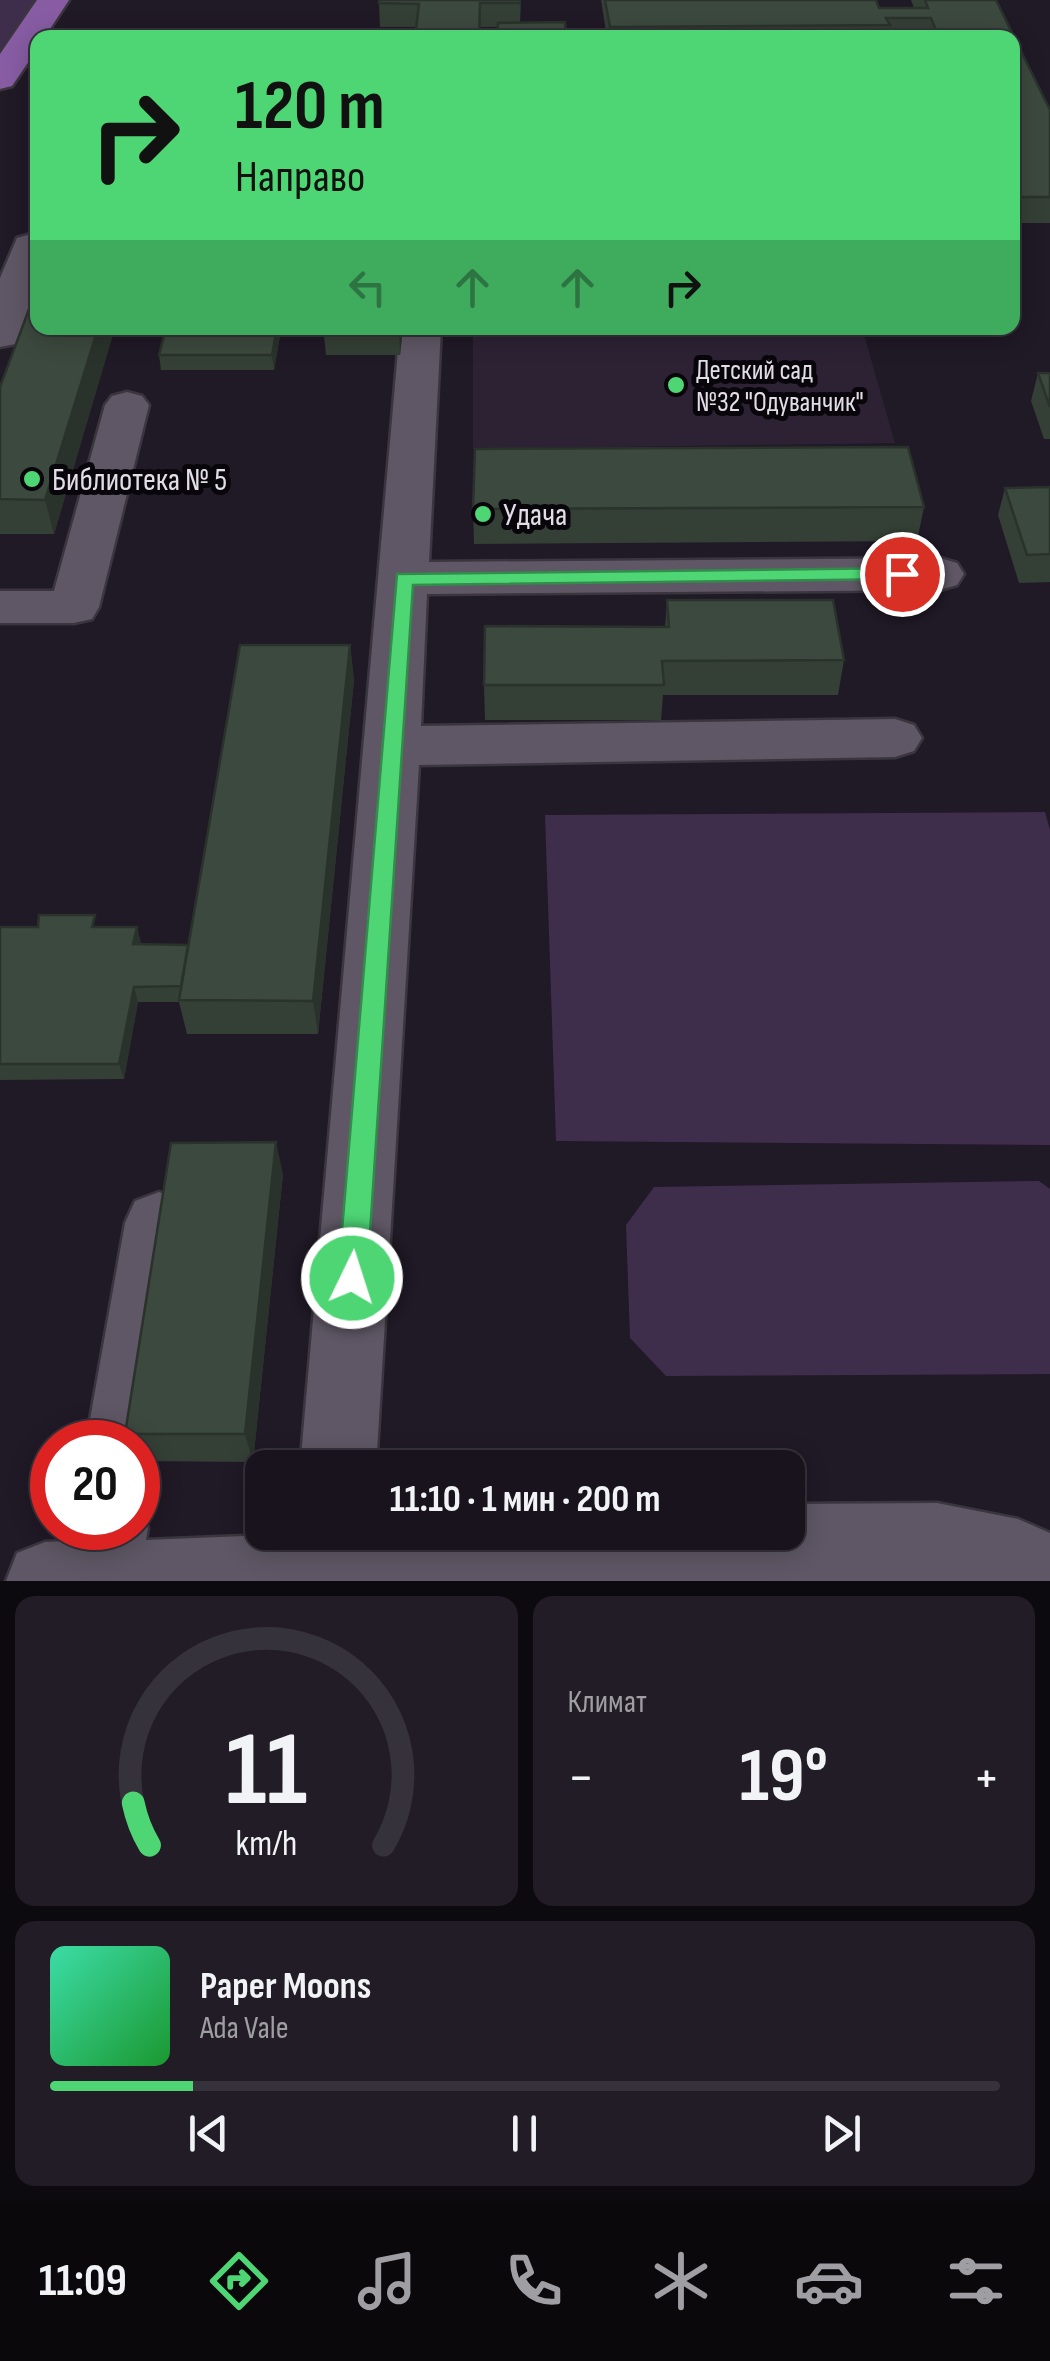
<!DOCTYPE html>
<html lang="ru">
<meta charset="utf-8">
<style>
body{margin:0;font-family:"Sofia Sans Condensed",sans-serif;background:#211c25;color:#f1f3f6;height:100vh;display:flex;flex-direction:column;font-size:38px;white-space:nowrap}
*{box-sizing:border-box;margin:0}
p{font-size:32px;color:#9f9ea3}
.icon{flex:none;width:55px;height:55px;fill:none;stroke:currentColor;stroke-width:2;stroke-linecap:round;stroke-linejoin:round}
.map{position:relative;height:1581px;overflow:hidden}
.sheet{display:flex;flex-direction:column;gap:15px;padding:15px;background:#0d0a0f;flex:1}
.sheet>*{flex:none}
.hud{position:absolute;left:30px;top:30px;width:990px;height:305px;border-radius:20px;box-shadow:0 5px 25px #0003,0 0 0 2px #36323b;background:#4ed675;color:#111;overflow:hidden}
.speed{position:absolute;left:30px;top:1420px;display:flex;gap:20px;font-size:50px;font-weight:700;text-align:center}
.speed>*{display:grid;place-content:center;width:130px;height:130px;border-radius:50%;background:#18131c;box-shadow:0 5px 25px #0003,0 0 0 2px #36323b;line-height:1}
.speed .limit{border:15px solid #d22;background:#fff;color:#111}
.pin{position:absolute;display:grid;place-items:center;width:85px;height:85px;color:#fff;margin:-42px;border:5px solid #fff;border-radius:50%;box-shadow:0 2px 10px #0007}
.me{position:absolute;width:110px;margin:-55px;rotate:4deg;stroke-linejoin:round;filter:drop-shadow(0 0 8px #0008)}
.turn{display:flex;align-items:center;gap:35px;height:210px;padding:0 40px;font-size:45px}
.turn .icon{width:130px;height:130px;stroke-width:2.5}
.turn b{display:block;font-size:70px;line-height:85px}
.lanes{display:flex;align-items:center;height:95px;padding:0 40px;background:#0003;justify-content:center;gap:50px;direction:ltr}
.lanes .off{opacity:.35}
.big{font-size:75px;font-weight:700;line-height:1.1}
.sheet .card{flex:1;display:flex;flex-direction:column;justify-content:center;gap:15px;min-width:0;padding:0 35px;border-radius:20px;background:#211c25}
.sheet .dial{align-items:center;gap:0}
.dial svg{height:260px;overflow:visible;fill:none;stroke:#36323b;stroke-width:7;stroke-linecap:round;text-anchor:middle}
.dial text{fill:#f1f3f6;stroke:none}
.song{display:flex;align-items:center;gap:30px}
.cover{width:120px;height:120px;border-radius:15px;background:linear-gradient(135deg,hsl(160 70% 55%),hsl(130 70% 35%))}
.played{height:10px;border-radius:5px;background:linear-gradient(90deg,#4ed675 15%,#36323b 15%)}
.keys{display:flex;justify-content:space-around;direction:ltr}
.heat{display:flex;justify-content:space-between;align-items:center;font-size:55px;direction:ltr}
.sheet .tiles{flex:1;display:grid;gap:15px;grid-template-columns:1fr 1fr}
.card:last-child{grid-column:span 2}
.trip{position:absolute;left:245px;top:1450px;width:560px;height:100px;border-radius:20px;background:#18131c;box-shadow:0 5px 25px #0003,0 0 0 2px #36323b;font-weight:700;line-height:100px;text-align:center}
.dock{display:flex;height:160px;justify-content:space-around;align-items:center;background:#0a080b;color:#9f9ea3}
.dock .icon{width:70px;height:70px}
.dock .on{color:#4ed675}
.dock b{font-size:45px;color:#f1f3f6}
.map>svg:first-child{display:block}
.built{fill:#2c2234}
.green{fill:#3f2d4c}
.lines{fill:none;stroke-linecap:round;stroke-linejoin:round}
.minor-casing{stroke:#3a353e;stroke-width:5}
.major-casing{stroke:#3a353e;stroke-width:5}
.minor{fill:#5f5765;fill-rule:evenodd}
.major{fill:#875ca3;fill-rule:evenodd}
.wall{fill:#343f35}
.shaded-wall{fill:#2a332b}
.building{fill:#3c493e;stroke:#2a332b;stroke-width:2.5}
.route{fill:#4ed675;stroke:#338b4c;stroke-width:2.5}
.poi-dot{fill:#4ed675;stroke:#08060b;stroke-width:4}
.labels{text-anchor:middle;stroke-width:10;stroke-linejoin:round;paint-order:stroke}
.far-poi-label{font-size:28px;fill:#e2dde6;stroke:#08060b;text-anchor:start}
.poi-label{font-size:32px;fill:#e2dde6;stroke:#08060b;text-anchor:start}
</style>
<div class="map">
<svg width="1050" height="1581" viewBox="0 0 1050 1581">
<rect width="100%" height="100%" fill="#201926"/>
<path class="built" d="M473 328H862L895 443 473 449Z"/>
<g class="green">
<path d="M0 0H37L0 57Z"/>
<path d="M1045 812 1050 830V1145L556 1141 545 815Z"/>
<path d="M1039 1181 1050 1189V1374L666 1376 630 1338 626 1225 654 1187Z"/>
</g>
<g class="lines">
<g class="minor-casing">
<g id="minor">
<path d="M31 234 38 236C38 273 37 312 15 344L0 347V278L17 238Z"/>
<path d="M400 328H441L429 562 940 558 957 563 964 574 957 585 940 590 427 594 421 726 895 719 914 725 922 738 914 751 895 757 419 765 376 1468H300Z"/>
<path d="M127 392 142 396 149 405 99 607 92 619 74 623H0V591H54L105 405 112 396Z"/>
<path d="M159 1192 183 1201 193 1223 160 1442 149 1468 138 1473V1442H86L125 1223 135 1201Z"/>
<path d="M937 1503 1018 1519 1050 1533V1581H6L17 1553 45 1542 68 1541 71 1528H138V1504L148 1528 146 1540 341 1532H788V1504Z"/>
</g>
</g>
<g class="major-casing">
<path id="major" d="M37 0H69L44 38H38V48L12 86 0 89V54Z"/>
</g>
<use href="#minor" class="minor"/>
<use href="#major" class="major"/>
</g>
<g class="wall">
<path d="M521 0 520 23 498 27H380L379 3Z"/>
<path d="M601 0H876L879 8H914L911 0H996L1050 110V223H1012V38H607Z"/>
<path d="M38 328H403L400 355H326L324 336H280L274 370H161L159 355 164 334H113L54 534H0V387Z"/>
<path d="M1038 373H1050V439H1044L1031 401Z"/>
<path d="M1050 487V582L1019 583 998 515 1005 488Z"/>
<path d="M924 507 917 541 474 544 473 509Z"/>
<path d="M667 600 844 660 838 695H663L661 720H485L484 685 665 627Z"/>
<path d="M350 645 354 680 318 1034H187L179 1002H138L124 1079 0 1080V927H98L141 943V945H188Z"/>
<path d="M283 1174 253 1462 138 1461V1442H129L125 1434Z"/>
</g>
<g class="shaded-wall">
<path d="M98 328H112L113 334 54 534 45 500Z"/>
<path d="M277 328H279L280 336 274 370 272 355Z"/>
<path d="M399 328H403L400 355Z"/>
<path d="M350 645 354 680 318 1034 313 1001Z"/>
<path d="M137 927 141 943 138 960 133 944Z"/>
<path d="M134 987 138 1002 124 1079 119 1064Z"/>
<path d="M276 1142 283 1174 253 1462 245 1434Z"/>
</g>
<g class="building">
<path d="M379 0H520V3H480L479 38H415L419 4 379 3Z"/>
<path d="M605 0H876L879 8H928L925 0H996L1050 110V197H1012V38H939L931 18H886L890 25 610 27Z"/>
<path d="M565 22 566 38H498V23Z"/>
<path d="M38 285V328H98L45 500 0 499V387Z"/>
<path d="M166 328H277L272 355H159Z"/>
<path d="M1038 373H1050V407Z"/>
<path d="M908 447 924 507 473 509 475 449Z"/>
<path d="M1050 487V554L1027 555 1005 488Z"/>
<path d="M667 600H833L844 660 662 661 664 685H484L485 626 669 627Z"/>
<path d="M240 645H350L313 1001 179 1000Z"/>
<path d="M39 915H95L92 927H137L133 944 188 945 181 986 134 987 119 1064H0V927H38Z"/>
<path d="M276 1142 245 1434H125L171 1143Z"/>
</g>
<path class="route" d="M902 568 909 570V579L413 585 367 1278 363 1287 352 1291 342 1287 338 1278 397 574Z"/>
<g class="poi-dot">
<circle cx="676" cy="385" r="10"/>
<circle cx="32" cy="479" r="10"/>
<circle cx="483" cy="514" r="10"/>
</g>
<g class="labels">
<g class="far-poi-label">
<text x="696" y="379">Детский сад<tspan x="696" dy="32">№32 "Одуванчик"</tspan></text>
</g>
<g class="poi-label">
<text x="52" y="490">Библиотека № 5</text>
<text x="503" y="525">Удача</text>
</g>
</g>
</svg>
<div class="speed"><div class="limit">20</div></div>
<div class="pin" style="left:902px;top:574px;background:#d93025"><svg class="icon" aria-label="arrive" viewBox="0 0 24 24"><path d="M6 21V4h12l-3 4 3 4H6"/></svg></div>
<svg class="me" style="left:352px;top:1278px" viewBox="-20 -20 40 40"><circle r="17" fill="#4ed675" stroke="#fff" stroke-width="3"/><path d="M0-11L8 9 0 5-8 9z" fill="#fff"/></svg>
<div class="trip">11:10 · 1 мин · 200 m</div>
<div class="hud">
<div class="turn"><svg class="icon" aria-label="right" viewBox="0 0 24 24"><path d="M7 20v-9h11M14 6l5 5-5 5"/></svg><div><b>120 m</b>Направо</div></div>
<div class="lanes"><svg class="icon off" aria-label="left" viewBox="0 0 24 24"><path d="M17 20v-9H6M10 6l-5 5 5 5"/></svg><svg class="icon off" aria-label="ahead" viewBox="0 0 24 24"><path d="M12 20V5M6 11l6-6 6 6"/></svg><svg class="icon off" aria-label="ahead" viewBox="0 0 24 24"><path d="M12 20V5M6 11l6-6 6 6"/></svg><svg class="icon" aria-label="right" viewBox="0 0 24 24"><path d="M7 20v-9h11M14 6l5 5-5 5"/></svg></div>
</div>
</div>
<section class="sheet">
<div class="tiles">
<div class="card dial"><svg viewBox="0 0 100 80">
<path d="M14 69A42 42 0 1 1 86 69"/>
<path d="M14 69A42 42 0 0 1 9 56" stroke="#4ed675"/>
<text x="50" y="56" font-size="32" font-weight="700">11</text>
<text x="50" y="72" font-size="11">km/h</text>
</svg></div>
<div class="card"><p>Климат</p>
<div class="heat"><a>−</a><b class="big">19°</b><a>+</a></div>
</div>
<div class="card">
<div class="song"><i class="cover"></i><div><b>Paper Moons</b><p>Ada Vale</p></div></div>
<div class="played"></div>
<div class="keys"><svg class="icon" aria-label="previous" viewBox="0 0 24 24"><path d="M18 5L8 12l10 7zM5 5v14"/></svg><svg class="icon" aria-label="pause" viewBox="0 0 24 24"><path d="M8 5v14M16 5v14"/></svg><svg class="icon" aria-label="next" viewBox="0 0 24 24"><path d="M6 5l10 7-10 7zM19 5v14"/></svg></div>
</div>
</div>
</section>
<nav class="dock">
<b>11:09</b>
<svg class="icon on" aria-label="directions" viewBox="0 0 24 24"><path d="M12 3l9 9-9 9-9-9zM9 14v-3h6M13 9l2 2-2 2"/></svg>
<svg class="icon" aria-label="music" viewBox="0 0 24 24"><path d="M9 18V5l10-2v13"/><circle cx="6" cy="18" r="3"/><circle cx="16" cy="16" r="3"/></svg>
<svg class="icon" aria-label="phone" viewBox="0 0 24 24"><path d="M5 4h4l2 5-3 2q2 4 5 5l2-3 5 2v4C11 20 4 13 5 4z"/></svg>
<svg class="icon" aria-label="climate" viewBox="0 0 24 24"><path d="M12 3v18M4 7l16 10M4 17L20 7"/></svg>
<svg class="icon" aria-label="car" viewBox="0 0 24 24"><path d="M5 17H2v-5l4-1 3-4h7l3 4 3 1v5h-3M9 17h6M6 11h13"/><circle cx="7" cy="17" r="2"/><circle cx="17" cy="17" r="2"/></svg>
<svg class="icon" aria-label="filters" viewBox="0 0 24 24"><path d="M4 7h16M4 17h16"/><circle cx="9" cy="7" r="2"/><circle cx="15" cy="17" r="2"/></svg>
</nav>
